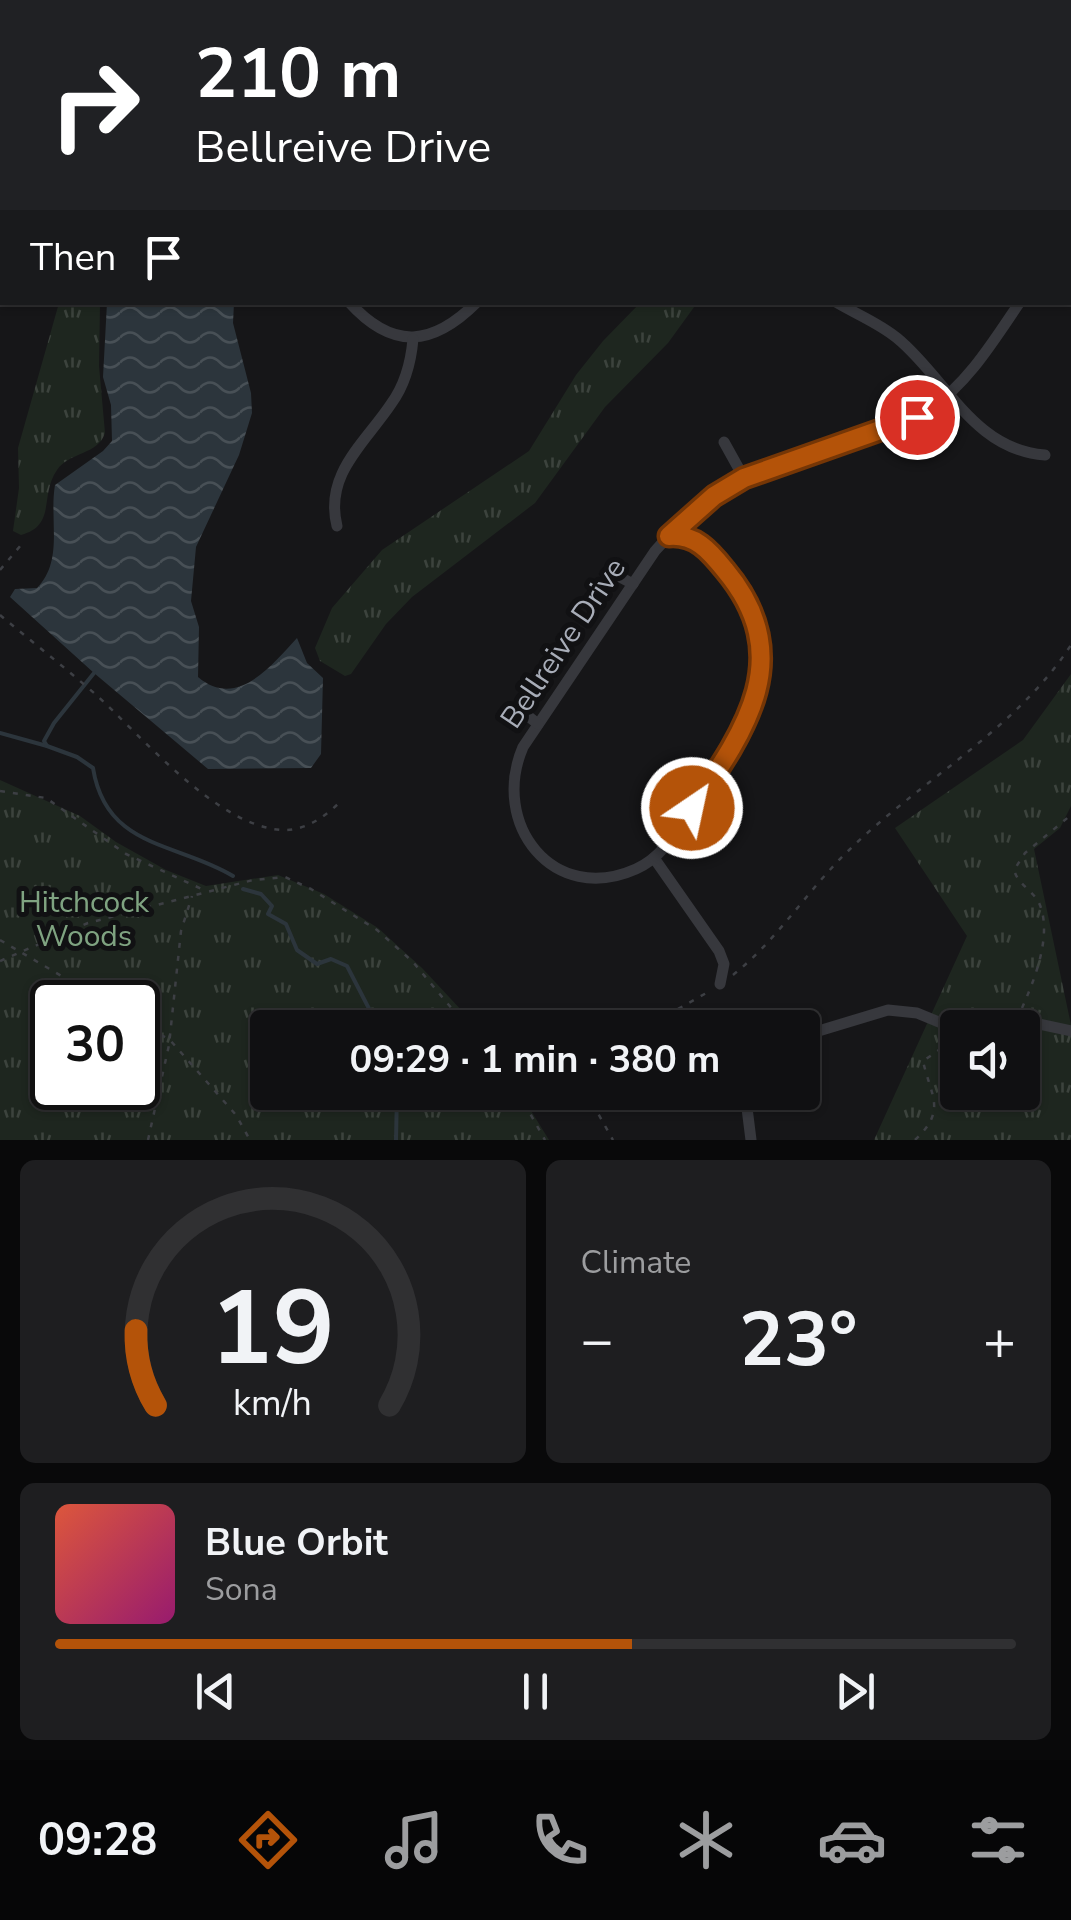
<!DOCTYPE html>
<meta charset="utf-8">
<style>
body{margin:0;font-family:"Nunito Sans",sans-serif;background:#1e1e20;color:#f1f3f6;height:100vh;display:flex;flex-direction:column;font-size:38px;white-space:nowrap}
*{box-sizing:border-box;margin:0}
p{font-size:32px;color:#9c9d9f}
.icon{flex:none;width:55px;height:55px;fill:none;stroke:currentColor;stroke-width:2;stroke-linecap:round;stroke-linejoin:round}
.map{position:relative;height:1140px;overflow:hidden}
.drawer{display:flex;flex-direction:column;gap:20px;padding:20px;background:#09090a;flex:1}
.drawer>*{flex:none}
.hud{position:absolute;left:0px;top:0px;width:1072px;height:305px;box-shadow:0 2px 8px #0004,0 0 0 2px #303032;background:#202124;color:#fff;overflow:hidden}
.tools{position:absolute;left:940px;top:1010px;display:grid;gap:20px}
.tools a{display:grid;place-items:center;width:100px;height:100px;border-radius:10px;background:#101012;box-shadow:0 2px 8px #0004,0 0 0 2px #303032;font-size:50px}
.speed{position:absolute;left:30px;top:980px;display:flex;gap:20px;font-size:50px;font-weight:700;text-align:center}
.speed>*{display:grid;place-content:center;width:130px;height:130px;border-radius:50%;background:#101012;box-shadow:0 2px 8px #0004,0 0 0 2px #303032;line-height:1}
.speed .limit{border:5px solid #111;border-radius:15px;background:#fff;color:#111}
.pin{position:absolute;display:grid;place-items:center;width:85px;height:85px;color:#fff;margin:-42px;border:5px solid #fff;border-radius:50%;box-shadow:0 2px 10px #0007}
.me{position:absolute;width:110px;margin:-55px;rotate:34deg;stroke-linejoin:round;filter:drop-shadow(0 0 8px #0008)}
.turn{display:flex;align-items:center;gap:35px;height:210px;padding:0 30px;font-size:45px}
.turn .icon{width:130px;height:130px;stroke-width:2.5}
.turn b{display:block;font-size:70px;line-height:85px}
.then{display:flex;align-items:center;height:95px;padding:0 30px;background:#0003;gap:20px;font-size:38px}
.big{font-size:75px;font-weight:700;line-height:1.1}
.drawer .tile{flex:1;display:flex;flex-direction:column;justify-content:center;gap:15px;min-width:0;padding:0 35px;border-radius:15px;background:#1e1e20}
.drawer .dial{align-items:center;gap:0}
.dial svg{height:260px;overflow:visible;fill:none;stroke:#303032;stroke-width:7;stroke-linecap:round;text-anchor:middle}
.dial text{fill:#f1f3f6;stroke:none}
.song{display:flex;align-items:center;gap:30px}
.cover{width:120px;height:120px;border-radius:15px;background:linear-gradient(135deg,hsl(10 70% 55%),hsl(320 70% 35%))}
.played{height:10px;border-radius:5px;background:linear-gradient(90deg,#b45309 60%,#303032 60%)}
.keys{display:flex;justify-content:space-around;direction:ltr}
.heat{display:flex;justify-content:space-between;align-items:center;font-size:55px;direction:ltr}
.drawer .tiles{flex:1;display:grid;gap:20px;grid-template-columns:1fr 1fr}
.tile:last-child{grid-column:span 2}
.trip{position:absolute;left:250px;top:1010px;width:570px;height:100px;border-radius:10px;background:#101012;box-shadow:0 2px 8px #0004,0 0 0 2px #303032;font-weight:700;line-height:100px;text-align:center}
.menu{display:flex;height:160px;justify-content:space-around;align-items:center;background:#060607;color:#9c9d9f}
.menu .icon{width:70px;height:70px}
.menu .on{color:#b45309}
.menu b{font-size:45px;color:#f1f3f6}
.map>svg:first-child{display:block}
.grass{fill:url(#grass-tufts);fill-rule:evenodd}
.water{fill:url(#water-waves)}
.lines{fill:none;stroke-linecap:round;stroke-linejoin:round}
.stream{stroke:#2c353c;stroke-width:4}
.path{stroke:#3d3f44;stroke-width:2.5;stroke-dasharray:5 8;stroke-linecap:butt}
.minor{stroke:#37383d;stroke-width:11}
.route-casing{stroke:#753606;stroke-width:25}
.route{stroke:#b45309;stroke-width:18}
.labels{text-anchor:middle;stroke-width:10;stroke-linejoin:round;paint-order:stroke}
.street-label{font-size:30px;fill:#a8adb8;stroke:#111113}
.park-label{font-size:30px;fill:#7fa381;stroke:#111113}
</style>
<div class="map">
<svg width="1071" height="1140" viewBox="0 0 1071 1140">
<defs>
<pattern id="grass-tufts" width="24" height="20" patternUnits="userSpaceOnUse" patternTransform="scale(2.5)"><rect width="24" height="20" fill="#1e261f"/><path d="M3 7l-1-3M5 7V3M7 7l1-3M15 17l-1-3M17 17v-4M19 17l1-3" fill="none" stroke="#3c433d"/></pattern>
<pattern id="water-waves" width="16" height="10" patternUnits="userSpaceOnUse" patternTransform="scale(2.5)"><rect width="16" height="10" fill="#2c353c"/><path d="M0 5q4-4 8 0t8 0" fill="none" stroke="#485056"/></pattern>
</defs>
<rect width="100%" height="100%" fill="#161618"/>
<g class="grass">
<path d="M59 303H100L99 366 105 433C98 455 69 452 57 470 39 496 57 525 21 535L13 531 19 488 18 448Z"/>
<path d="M640 303H697L668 343 605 407 535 503 412 597 386 624 351 674 345 676 320 661 315 648 332 608 382 550 529 451 576 375 603 341Z"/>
<path d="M1071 674V806L1060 828 1034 849 1071 1025V1140H874L967 936 895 828 1023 740ZM958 1028H1022V1092H958Z"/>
<path d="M0 780 80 816 116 842 166 870 206 886 278 875 324 894 378 928 422 968 477 1027 268 1028V1092L520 1093 549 1140H0ZM52 1002H138V1088H52Z"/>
</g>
<path class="water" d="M107 303H234L233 323 251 393 252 413 239 455 196 547 191 601 199 627 198 677C237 710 271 666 297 638L307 663 323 678 321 754 311 768 208 769 94 673 10 597 15 589 37 588C64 561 49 520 55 485L103 451 112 441 111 405 103 377Z"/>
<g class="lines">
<g class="stream">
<path d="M173 2V0"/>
<path d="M0 733 47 746 77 757 93 768C106 849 177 842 233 876"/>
<path d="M47 746 44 741 54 723 94 673"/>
<path d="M243 889 261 894 272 906 268 914 286 924 297 950 317 964 331 959 347 966 379 1028"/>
<path d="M396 1140 397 1092"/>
</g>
<g class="path">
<path d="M732 0 733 2"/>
<path d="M0 156 2 163"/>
<path d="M0 570 21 545"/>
<path d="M0 615C31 641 63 666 94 693 142 736 216 826 282 830 306 831 326 816 342 800"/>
<path d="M0 791 46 798 126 854 206 891"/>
<path d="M0 940 106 1002"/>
<path d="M0 961 88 923 253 880 285 877 311 889 377 930 413 962 468 1028"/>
<path d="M733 975C778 939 807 891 847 852 919 781 1015 731 1071 645"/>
<path d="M1022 1008C1034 981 1051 939 1041 908 1036 891 1019 887 1014 870L1025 853 1071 815"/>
<path d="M138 1022 170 1040 236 1115 250 1140"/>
<path d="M644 1028 710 991"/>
<path d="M518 1092 545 1140"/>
<path d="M586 1092 613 1140"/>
<path d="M148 1140 169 1045 181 931 192 896"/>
<path d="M915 1140C947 1110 931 1097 923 1061L939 1050 958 1047"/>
</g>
<g class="minor">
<path d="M281 0 285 2"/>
<path d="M376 0 379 2"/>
<path d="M1028 0 1030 2"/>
<path d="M135 2 137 0"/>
<path d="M325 2 328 0"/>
<path d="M647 2 648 0"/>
<path d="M975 2 980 0"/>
<path d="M1070 64 1071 66"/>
<path d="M1070 185 1071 182"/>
<path d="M349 302C393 351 433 346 477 302"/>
<path d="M836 302C856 314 879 323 897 338 946 378 973 450 1045 455"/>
<path d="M724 442 744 478"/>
<path d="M337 526C324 474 365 443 391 404 405 385 411 362 413 339"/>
<path d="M669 536C701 534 728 566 742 593 785 675 742 735 697 802 680 826 664 857 636 869 553 906 490 824 523 747L655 551C714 483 764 470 846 443 874 434 907 425 931 408 969 382 994 340 1020 302"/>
<path d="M618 576 633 584"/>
<path d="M519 709 538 724"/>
<path d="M654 858 719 951 724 964 720 984"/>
<path d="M981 1028 1016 1019 1071 1031"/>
<path d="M802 1036 888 1010 917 1013 958 1030"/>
<path d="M745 1092 751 1140"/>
</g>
</g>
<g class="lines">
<g class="route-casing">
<path id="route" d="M692 808C745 731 798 657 725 570 709 550 695 534 669 536L714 496 744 478 917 417"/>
</g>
<use href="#route" class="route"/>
</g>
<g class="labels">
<g class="street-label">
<text transform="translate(563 643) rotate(-56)" y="10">Bellreive Drive</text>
</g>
<g class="park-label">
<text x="84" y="912">Hitchcock<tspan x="84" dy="34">Woods</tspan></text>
</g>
</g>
</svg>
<div class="tools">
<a><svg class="icon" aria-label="sound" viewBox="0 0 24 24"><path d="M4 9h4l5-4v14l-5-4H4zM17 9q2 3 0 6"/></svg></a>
</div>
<div class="speed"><div class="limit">30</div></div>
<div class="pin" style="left:917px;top:417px;background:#d93025"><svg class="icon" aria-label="arrive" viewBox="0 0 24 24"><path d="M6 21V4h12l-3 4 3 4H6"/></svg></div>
<svg class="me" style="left:692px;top:808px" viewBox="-20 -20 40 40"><circle r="17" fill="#b45309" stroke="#fff" stroke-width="3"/><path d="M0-11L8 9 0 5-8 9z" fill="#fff"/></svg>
<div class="trip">09:29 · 1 min · 380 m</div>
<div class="hud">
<div class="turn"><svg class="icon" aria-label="right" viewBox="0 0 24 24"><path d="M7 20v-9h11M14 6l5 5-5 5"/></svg><div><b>210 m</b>Bellreive Drive</div></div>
<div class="then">Then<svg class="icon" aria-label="arrive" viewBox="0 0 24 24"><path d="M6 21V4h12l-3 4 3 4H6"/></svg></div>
</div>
</div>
<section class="drawer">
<div class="tiles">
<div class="tile dial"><svg viewBox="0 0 100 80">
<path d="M14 69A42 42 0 1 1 86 69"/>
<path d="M14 69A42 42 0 0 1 8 46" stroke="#b45309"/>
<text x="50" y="56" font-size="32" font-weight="700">19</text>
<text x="50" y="72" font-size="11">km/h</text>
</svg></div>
<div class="tile"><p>Climate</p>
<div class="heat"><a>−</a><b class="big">23°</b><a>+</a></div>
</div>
<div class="tile">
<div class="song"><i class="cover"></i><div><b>Blue Orbit</b><p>Sona</p></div></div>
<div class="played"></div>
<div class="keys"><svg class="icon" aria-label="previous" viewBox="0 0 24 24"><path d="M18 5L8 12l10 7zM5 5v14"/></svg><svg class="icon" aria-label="pause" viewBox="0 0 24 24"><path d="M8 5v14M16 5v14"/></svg><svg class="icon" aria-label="next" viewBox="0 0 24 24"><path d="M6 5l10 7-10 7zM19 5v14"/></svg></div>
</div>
</div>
</section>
<nav class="menu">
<b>09:28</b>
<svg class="icon on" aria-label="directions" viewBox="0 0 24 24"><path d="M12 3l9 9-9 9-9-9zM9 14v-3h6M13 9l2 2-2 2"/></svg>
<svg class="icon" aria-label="music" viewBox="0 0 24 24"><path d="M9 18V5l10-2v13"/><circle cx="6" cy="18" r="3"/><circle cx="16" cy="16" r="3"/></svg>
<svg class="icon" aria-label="phone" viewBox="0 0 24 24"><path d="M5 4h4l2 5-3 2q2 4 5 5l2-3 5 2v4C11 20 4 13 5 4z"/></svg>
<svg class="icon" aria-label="climate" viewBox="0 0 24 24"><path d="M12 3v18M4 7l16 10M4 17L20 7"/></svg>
<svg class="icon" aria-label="car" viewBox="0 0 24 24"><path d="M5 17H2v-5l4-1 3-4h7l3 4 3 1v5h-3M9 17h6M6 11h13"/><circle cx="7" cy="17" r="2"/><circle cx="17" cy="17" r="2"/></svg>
<svg class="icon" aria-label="filters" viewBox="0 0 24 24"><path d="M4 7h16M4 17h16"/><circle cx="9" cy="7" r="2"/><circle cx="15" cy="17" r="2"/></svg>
</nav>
